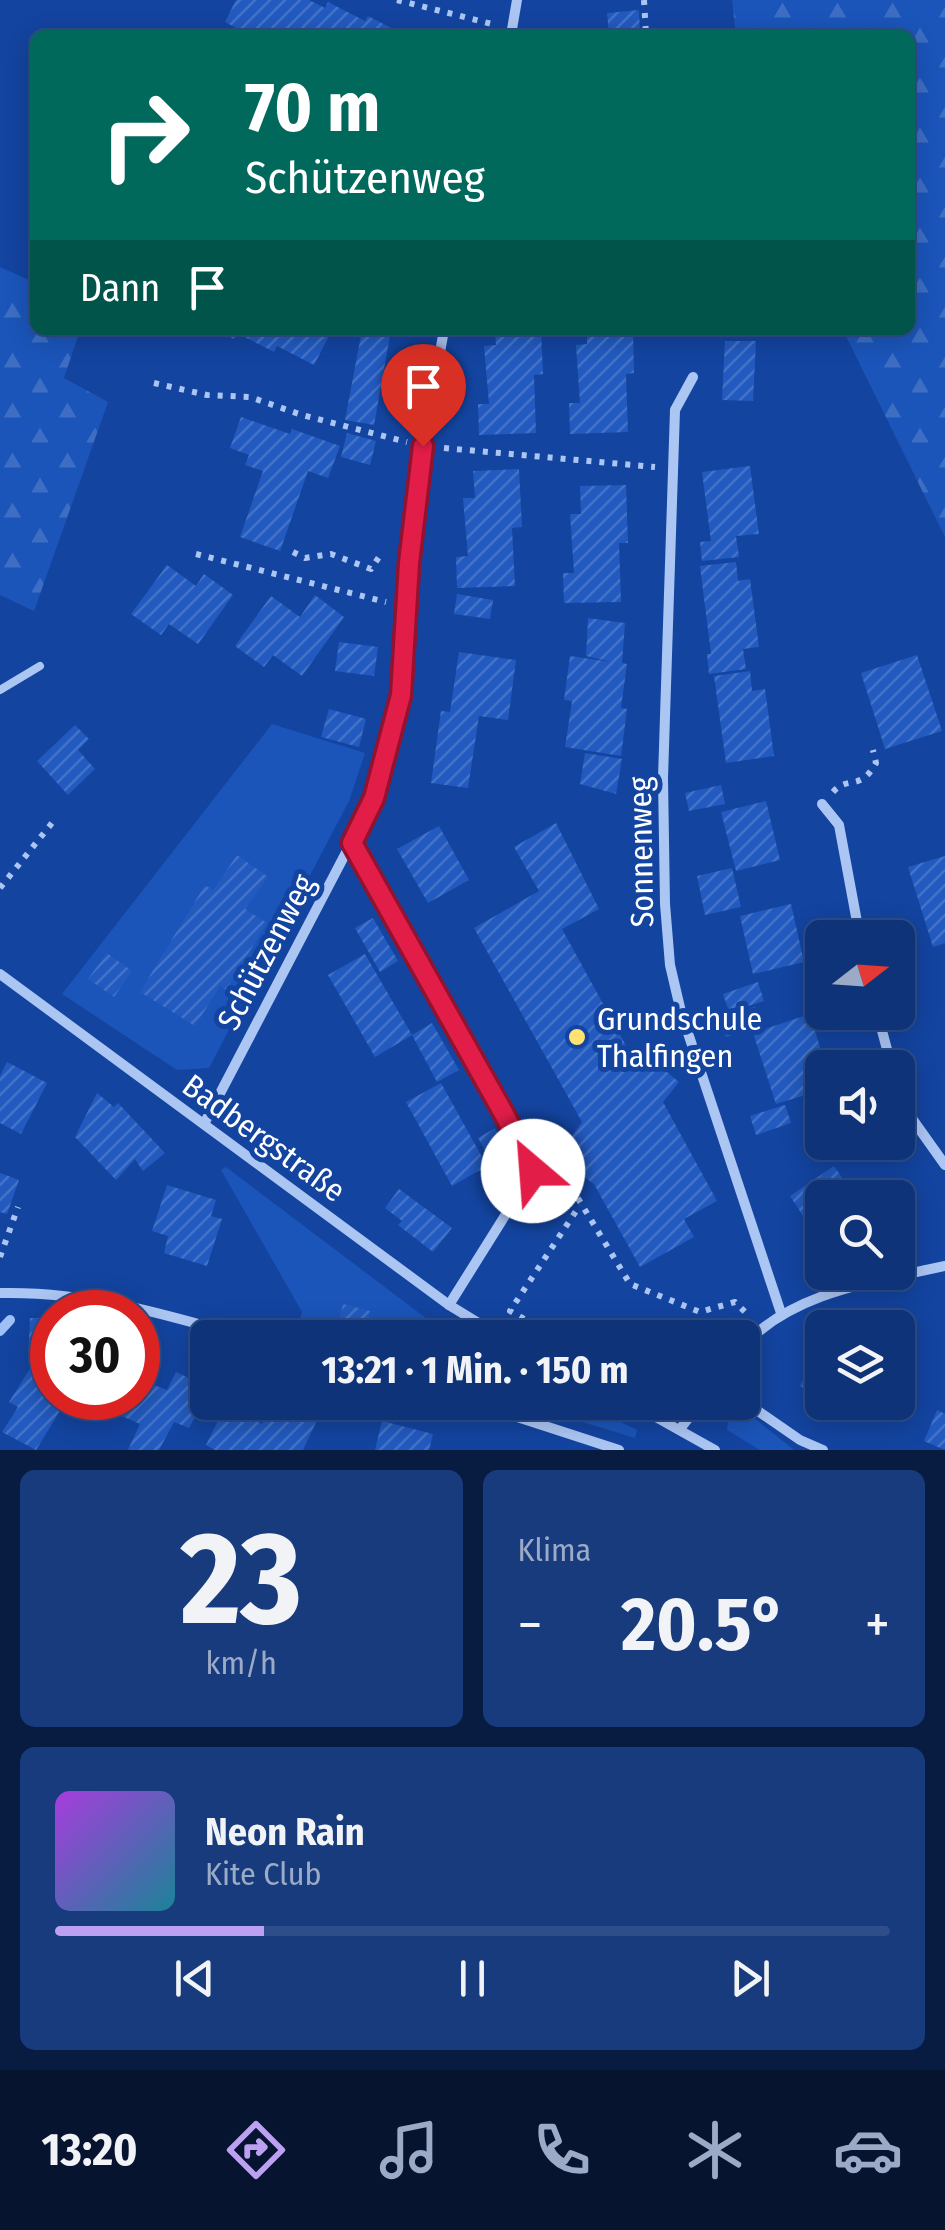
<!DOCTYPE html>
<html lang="de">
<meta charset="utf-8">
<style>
body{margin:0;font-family:"Fira Sans Condensed",sans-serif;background:#173b7d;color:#f1f3f6;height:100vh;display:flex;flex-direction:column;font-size:38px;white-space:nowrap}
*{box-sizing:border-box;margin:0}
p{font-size:32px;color:#9baac6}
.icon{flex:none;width:55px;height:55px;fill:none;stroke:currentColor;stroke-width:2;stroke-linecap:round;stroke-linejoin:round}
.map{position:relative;height:1450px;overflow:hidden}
.details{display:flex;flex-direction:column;gap:20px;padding:20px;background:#081c42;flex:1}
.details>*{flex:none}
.banner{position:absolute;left:30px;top:30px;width:885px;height:305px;border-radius:15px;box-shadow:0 5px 25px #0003,0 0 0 2px #2e4e8a;background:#00695c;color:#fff;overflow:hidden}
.needle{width:65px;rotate:73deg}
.controls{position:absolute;left:805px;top:920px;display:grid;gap:20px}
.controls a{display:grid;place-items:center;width:110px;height:110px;border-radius:15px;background:#0e3378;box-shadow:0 5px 25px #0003,0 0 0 2px #2e4e8a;font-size:50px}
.speed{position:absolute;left:30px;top:1290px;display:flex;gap:20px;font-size:50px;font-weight:700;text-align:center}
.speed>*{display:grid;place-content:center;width:130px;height:130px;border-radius:50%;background:#0e3378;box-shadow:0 5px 25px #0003,0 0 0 2px #2e4e8a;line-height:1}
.speed .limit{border:15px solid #d22;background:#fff;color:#111}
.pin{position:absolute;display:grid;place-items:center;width:85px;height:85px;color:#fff;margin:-102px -42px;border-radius:50% 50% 50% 0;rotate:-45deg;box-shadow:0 0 10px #0007}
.pin .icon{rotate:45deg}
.me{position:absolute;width:110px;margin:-55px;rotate:333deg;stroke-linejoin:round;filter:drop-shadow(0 0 8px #0008)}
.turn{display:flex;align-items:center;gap:35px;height:210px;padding:0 50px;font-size:45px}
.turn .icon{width:130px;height:130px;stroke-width:2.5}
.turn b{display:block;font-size:70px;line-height:85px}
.then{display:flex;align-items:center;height:95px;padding:0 50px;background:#0003;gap:20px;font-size:38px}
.big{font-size:75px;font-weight:700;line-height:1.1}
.details .tile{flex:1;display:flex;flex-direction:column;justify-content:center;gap:15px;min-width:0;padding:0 35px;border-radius:15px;background:#173b7d}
.details .dial{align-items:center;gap:0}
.dial b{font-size:130px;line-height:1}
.song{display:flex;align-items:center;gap:30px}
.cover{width:120px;height:120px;border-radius:15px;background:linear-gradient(135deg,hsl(280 70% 55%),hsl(190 70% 35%))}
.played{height:10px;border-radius:5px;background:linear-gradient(90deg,#bca0f2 25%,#2e4e8a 25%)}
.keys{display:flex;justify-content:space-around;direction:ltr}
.heat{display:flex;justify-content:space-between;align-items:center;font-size:55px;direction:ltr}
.details .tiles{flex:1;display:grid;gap:20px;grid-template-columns:1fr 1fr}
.tile:last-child{grid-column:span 2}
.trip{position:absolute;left:190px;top:1320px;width:570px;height:100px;border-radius:15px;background:#0e3378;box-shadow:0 5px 25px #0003,0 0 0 2px #2e4e8a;font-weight:700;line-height:100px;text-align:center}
.tabs{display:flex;height:160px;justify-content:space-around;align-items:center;background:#061430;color:#9baac6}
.tabs .icon{width:70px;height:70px}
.tabs .on{color:#bca0f2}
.tabs b{font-size:45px;color:#f1f3f6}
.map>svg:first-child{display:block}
.grass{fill:#1b55ba}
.forest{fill:url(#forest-firs)}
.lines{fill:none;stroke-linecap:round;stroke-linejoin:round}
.stream{stroke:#9ec0f7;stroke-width:10}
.building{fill:url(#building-hatch)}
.path{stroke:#acc6f4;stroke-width:6;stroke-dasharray:5 8;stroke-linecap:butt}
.lane{stroke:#acc6f4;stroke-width:8}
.street{stroke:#acc6f4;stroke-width:10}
.route-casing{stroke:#92132f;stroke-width:25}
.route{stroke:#e11d48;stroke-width:18}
.poi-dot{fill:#ffe26f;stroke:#1344a0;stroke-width:4}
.labels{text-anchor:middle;stroke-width:10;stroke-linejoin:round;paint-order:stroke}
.street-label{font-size:32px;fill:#fff;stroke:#1344a0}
.poi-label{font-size:32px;fill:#fff;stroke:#1344a0;text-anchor:start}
</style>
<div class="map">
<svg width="945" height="1450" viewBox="0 0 945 1450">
<defs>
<pattern id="forest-firs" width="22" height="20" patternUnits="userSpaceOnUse" patternTransform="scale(2.5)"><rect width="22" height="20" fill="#1b55ba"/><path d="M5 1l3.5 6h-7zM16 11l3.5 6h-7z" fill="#3d6ec4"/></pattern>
<pattern id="building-hatch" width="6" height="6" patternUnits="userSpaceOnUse" patternTransform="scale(2.5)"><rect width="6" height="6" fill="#225abf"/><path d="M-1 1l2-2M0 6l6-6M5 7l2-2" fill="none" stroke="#4373c9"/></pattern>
</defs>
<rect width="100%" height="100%" fill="#1344a0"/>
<g class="grass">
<path d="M272 724 365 753 349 801 209 1068 177 1070 62 994Z"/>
<path d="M226 1167 439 1328 444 1337 312 1338 296 1333 302 1312 221 1170Z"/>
<path d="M520 1403H582L637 1430 635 1438Z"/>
<path d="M737 1415 754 1418 794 1450H760L727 1430 728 1422Z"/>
</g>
<g class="forest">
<path d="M732 0H945V537L843 330H910V35H736Z"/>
<path d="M0 267 35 283V330H80L64 378 108 402 34 611 0 595Z"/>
</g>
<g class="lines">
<path class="stream" d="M0 1331 10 1320"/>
</g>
<g class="building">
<path d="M236 0H309L325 8 328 2 365 21 368 16 405 35H249L225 22Z"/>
<path d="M639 10 640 35H609L607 13Z"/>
<path d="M217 330H332L314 365 277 346 274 352 237 333 234 339Z"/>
<path d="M362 330H391L374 425 345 420Z"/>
<path d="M495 330H541L543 374 534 375 536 433 479 435 478 404H489L484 346 496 345Z"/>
<path d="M587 330H633L634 373 626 374 628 432 570 434 569 403H580L576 345 587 344Z"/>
<path d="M725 341H756L753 401 722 400Z"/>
<path d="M241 417 290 434 292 429 340 446 328 478 308 471 280 551 240 537 263 471 245 465 249 455 230 448Z"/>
<path d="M347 433 376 441 370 465 341 457Z"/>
<path d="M750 466 759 534 736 536 739 557 702 561 700 542 711 541 702 472Z"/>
<path d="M519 469 522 527 512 528 515 586 457 588 456 557 468 556 463 498H475L473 471Z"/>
<path d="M626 485 628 543H619L621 602 564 603 563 573H574L570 514H581L580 486Z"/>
<path d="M736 562 738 581 750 579 759 647 743 649 746 669 709 674 707 654H711L700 566Z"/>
<path d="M167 565 196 586 204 574 233 595 198 644 169 624 161 635 131 614Z"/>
<path d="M457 594 493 600 490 619 454 614Z"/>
<path d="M315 595 344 617 302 676 273 655 264 667 235 646 271 596 300 617Z"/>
<path d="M588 618 625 623 622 663 627 664 621 708 627 709 621 756 565 747 572 701 564 700 570 656 611 662 586 656Z"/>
<path d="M339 642 378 647 374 676 335 671Z"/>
<path d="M459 652 516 660 508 720 479 716 468 788 431 783 441 711 450 712Z"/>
<path d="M917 655 942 731 885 749 861 673Z"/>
<path d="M750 671 752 691 765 689 774 756 726 763 714 676Z"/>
<path d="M329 709 366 719 359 747 321 737Z"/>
<path d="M75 725 89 739 78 750 95 769 68 795 37 761Z"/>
<path d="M585 753 622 759 616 794 580 784Z"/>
<path d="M721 785 725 804 689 811 685 793Z"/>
<path d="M766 801 780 860 736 871 721 812Z"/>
<path d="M556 823 599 909 562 929 635 1062 643 1052 679 1082 663 1102 717 1201 684 1219 694 1237 640 1267 594 1184 557 1158 582 1122 474 928 539 891 514 847Z"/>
<path d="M439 826 469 880 428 903 397 849Z"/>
<path d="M237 855 268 877 245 909 267 923 226 990 220 986 195 1026 140 992 205 885 213 890Z"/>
<path d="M945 856V943L933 947 908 867Z"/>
<path d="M732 868 741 907 705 915 697 876Z"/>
<path d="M791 904 804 962 753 974 740 916Z"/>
<path d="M373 918 398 961 380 972 355 928Z"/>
<path d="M107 953 132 971 114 997 88 979Z"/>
<path d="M365 954 412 1035 375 1057 328 975Z"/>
<path d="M758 982 764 1001 729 1012 723 994Z"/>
<path d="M755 1007 761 1025 726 1037 720 1018Z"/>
<path d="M810 1014 826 1068H822V1090L776 1104 753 1033Z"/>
<path d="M432 1023 459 1070 437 1082 412 1035Z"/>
<path d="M7 1062 47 1083 21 1134 0 1123V1076Z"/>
<path d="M441 1083 487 1166 452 1186 406 1102Z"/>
<path d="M97 1093 114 1107 118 1103 165 1153 143 1171 135 1159 116 1180 75 1137Z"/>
<path d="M785 1105 791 1123 756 1135 750 1116Z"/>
<path d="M495 1128 510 1156 493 1165 478 1138Z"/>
<path d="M834 1166 856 1198H822V1245L790 1196Z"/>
<path d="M0 1173 19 1180 7 1214 0 1212Z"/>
<path d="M167 1185 216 1200 211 1216 222 1219 207 1266 164 1253 168 1236 152 1231Z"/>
<path d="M399 1189 452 1228 433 1252 398 1225 402 1221 385 1208Z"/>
<path d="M343 1304 370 1311 364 1338 336 1334Z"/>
<path d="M30 1318H51L50 1356H28Z"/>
<path d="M898 1339 913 1346 898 1380Z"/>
<path d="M819 1348 822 1350V1398L800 1386Z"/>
<path d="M33 1364 52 1376V1398L66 1401 36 1450 2 1432 18 1407 9 1402Z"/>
<path d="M176 1372 208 1387V1393L189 1428 174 1422 159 1450H128L140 1424 117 1414 124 1398H138V1379L167 1390Z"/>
<path d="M898 1389 903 1391 890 1422 871 1415 868 1421 832 1402H898Z"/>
<path d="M273 1402H286L318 1418 303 1450H215L206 1445 226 1405 262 1424Z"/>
<path d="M937 1410 945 1414V1450L924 1441Z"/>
<path d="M382 1421 433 1434 429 1450H375Z"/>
</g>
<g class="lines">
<g class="path">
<path d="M397 0 492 24"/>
<path d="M644 0 646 35"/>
<path d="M154 383 207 395 250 397 302 415 407 442"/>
<path d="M444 448 655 467"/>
<path d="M293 552 305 558 331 554 371 569 379 557"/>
<path d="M196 554 386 602"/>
<path d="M833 792C848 775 860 792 876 763L873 750"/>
<path d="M0 888 52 823"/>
<path d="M551 1174 565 1177 630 1284 700 1312 735 1302 750 1317"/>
<path d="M0 1257 18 1207"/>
<path d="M558 1338 510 1311 580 1205"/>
<path d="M587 1402 613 1416"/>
</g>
<path class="lane" d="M0 690 40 666"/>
<g class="street">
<path d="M511 35 517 0"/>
<path d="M693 377 675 410 663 778 665 904 670 965 681 1012 781 1313"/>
<path d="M822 804 839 825 860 938"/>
<path d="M351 843 499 1104 533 1171 449 1305"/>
<path d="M0 974 449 1305 503 1338"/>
<path d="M877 1012 892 1068"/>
<path d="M898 1083 913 1120 945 1165"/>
<path d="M204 1124 351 843C375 796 392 749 400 697 408 652 405 604 409 559 417 482 430 406 444 330"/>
<path d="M0 1293C87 1291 165 1314 248 1338"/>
<path d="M742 1347C794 1291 874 1282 945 1266"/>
<path d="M742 1400 800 1440 823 1450"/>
<path d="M471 1402 619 1450"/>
<path d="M629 1402 715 1450"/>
<path d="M680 1429 701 1402"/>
</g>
</g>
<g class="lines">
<g class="route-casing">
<path id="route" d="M423 446 409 563 401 695 374 798 352 843 504 1114 533 1171"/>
</g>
<use href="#route" class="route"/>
</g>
<circle class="poi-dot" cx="577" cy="1037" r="10"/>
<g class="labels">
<g class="street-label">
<text transform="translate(641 852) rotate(-91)" y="11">Sonnenweg</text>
<text transform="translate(266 952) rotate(-62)" y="11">Schützenweg</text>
<text transform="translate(264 1138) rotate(36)" y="11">Badbergstraße</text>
</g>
<g class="poi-label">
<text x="597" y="1030">Grundschule<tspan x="597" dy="37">Thalfingen</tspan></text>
</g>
</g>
</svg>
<div class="controls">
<a><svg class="needle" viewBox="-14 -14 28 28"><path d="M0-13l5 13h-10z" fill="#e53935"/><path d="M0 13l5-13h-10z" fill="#9baac6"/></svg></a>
<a><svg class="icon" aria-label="sound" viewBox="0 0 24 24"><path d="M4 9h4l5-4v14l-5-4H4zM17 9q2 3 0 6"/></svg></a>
<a><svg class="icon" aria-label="search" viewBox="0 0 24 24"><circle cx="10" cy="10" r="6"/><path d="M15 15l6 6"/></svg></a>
<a><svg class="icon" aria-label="layers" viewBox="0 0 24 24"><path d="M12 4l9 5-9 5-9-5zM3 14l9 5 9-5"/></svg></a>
</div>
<div class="speed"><div class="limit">30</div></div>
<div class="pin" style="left:423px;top:446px;background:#d93025"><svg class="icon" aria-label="arrive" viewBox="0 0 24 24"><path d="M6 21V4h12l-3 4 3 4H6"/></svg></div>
<svg class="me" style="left:533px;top:1171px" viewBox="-20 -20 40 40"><circle r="19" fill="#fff"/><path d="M0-13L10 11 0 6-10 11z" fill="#e11d48"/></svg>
<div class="trip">13:21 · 1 Min. · 150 m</div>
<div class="banner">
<div class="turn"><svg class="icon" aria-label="right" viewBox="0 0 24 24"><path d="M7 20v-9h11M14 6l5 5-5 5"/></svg><div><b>70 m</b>Schützenweg</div></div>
<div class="then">Dann<svg class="icon" aria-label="arrive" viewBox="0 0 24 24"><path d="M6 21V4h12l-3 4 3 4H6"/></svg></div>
</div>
</div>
<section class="details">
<div class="tiles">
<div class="tile dial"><b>23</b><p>km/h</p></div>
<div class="tile"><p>Klima</p>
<div class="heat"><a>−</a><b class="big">20.5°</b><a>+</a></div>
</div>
<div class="tile">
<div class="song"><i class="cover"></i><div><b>Neon Rain</b><p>Kite Club</p></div></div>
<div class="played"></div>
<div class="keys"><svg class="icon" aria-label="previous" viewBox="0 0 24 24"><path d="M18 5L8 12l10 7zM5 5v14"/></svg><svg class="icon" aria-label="pause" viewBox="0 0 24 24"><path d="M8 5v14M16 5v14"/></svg><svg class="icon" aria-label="next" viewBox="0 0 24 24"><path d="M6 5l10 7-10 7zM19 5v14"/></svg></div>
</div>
</div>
</section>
<nav class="tabs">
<b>13:20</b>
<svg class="icon on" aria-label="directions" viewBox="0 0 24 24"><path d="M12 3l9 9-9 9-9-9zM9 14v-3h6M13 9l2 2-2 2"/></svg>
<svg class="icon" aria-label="music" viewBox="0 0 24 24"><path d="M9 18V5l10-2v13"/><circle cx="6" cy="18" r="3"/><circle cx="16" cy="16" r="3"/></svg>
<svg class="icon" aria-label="phone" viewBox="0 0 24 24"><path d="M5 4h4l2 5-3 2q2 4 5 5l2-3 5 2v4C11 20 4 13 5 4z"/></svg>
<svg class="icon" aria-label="climate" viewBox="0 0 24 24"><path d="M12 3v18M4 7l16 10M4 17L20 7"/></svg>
<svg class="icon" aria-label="car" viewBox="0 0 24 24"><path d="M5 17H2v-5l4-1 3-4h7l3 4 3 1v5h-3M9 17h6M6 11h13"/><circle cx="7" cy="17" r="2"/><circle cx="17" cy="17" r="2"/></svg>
</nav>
